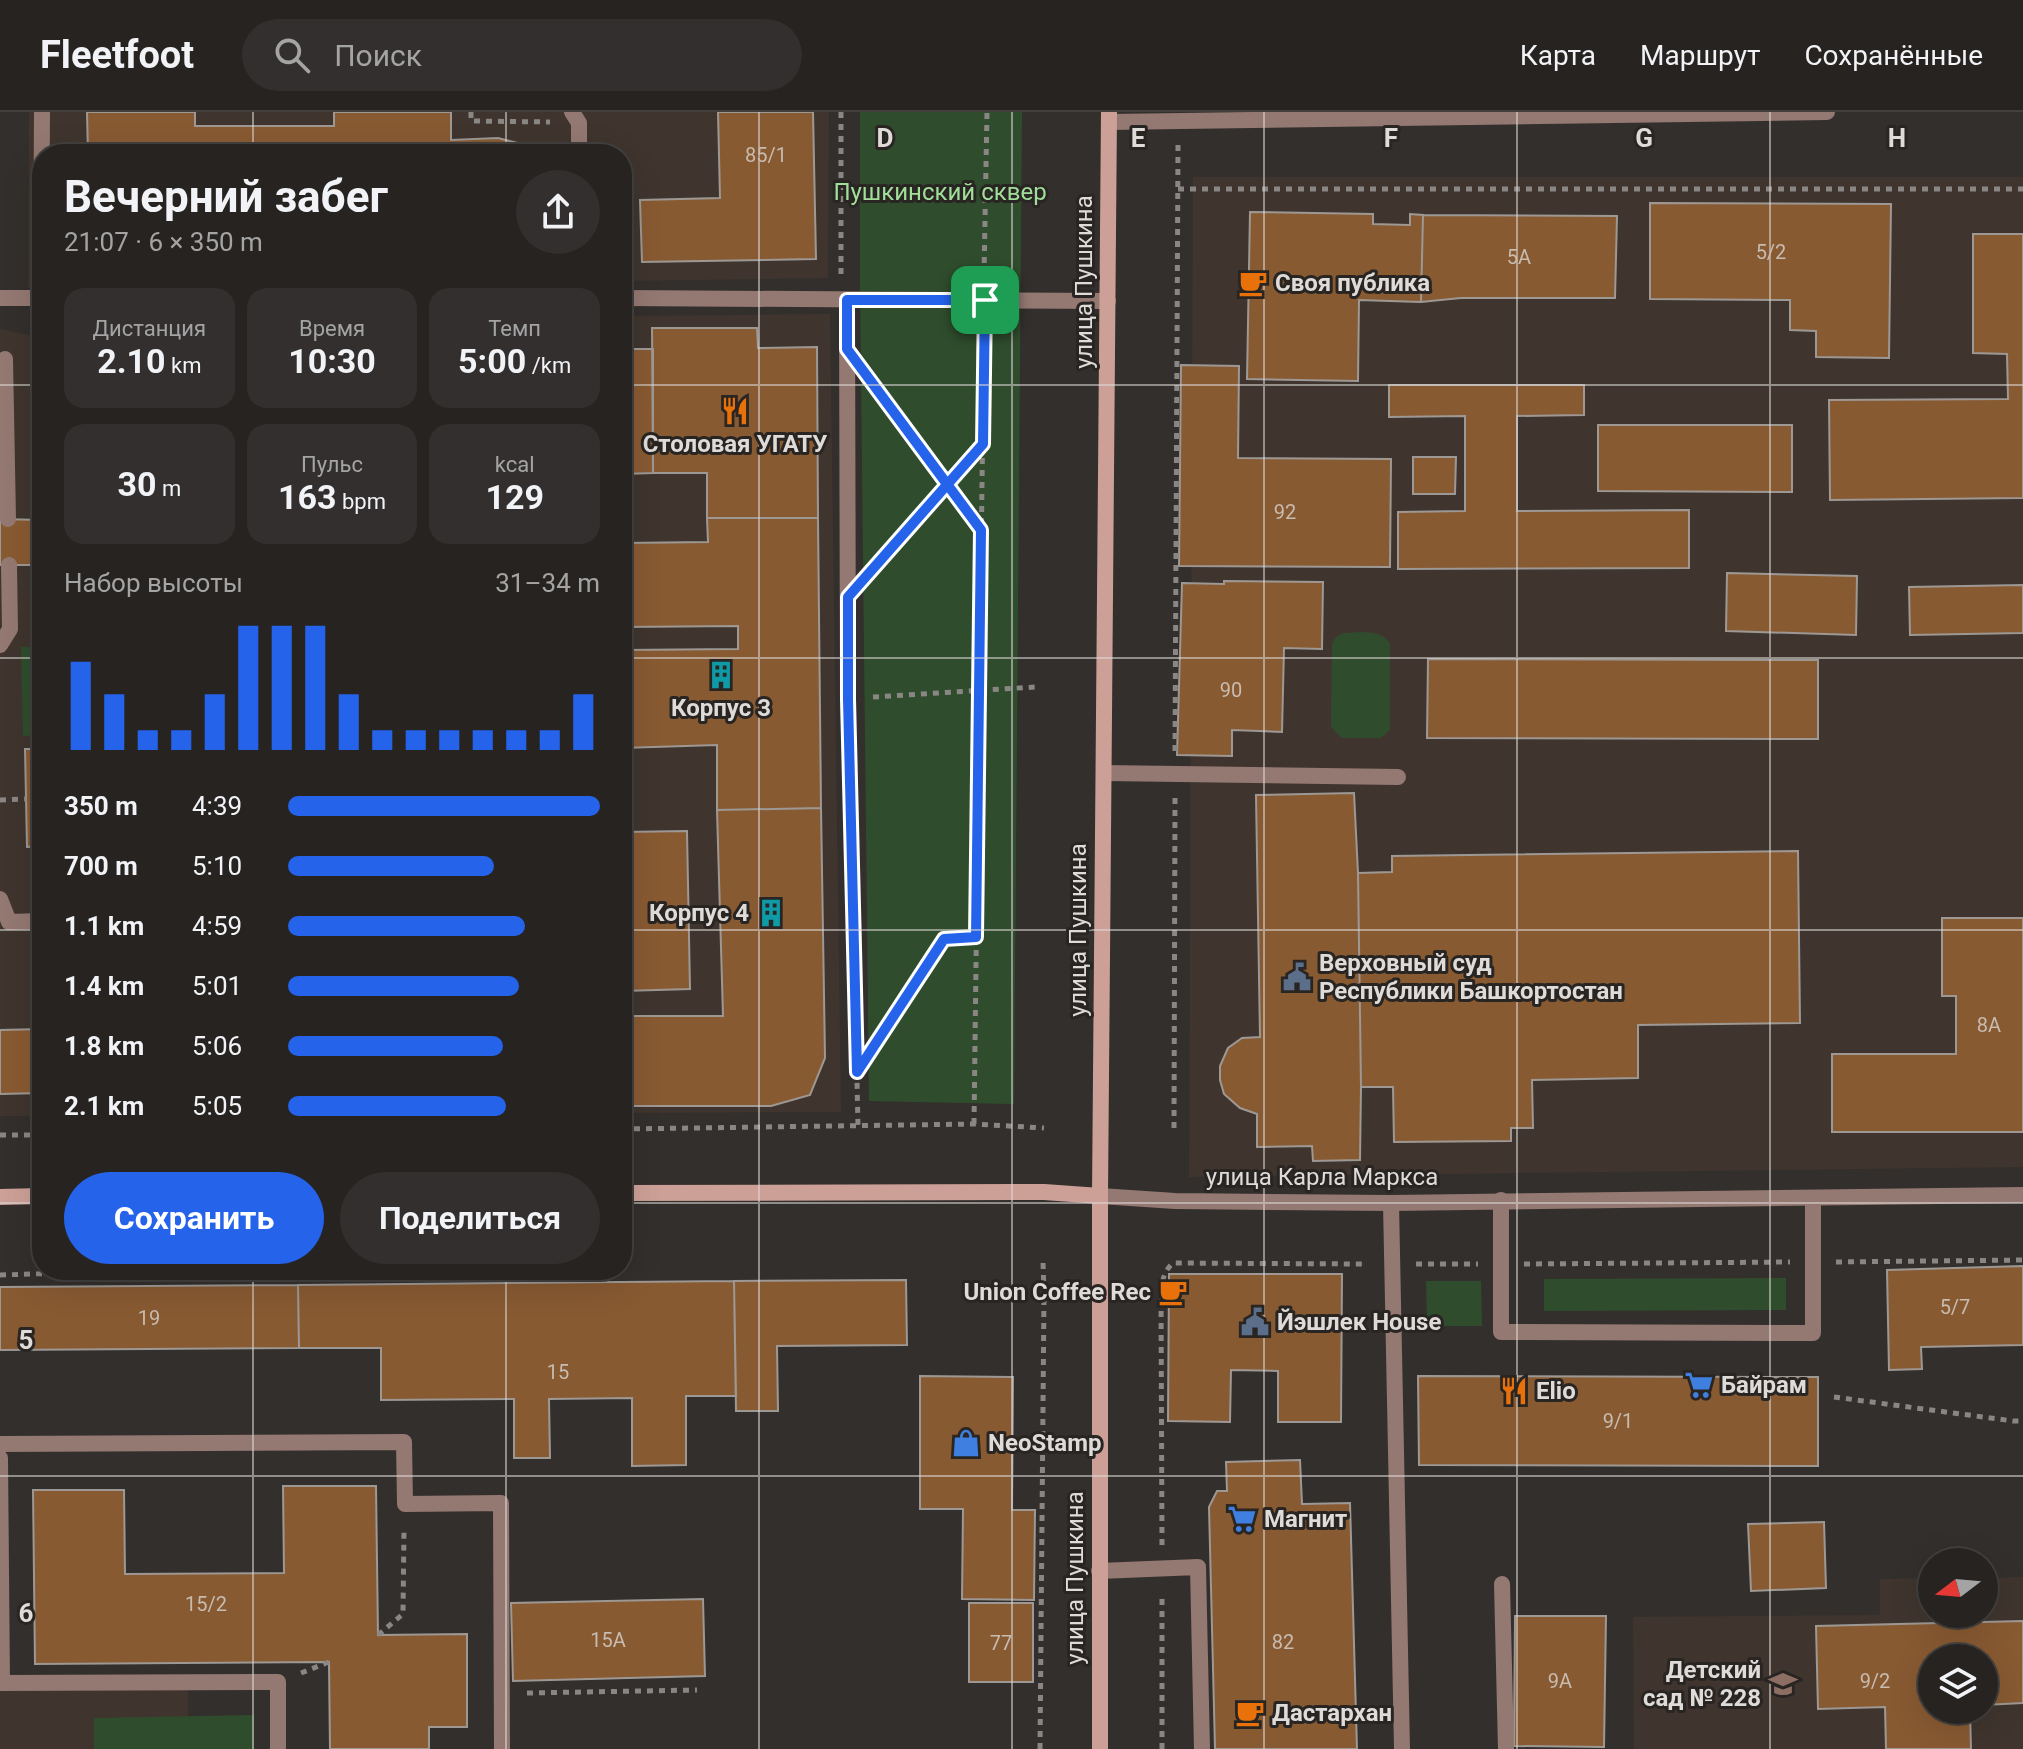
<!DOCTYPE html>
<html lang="ru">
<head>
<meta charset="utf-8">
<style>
  body { margin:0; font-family:Roboto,sans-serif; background:#322f2e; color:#f1f3f6; height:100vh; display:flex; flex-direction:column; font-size:30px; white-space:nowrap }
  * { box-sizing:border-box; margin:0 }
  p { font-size:26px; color:#a4a4a5 }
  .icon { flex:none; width:44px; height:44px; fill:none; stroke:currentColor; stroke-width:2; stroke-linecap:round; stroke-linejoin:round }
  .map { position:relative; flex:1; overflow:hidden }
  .details { position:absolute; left:32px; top:32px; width:600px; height:1136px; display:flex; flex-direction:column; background:#262321; border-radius:32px; box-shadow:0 8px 32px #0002,0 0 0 2px #42403f }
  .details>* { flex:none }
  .needle { width:52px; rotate:254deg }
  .buttons { position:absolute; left:1918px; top:1436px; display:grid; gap:16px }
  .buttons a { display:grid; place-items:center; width:80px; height:80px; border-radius:50%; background:#262321; box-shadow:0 8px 32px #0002,0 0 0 2px #42403f; font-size:40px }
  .pin { position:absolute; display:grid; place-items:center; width:68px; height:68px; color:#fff; margin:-34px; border-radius:16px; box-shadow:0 4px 12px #0006 }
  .round { display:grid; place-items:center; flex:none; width:84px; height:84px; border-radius:42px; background:#322f2e }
  .headline { display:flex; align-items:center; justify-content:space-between; height:136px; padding:0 32px }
  h1 { font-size:44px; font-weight:700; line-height:60px }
  .metrics { display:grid; grid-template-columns:repeat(3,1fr); gap:12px; height:136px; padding:8px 32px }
  .metrics div { display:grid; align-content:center; border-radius:20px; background:#322f2e; text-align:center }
  .metrics b { font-size:34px; font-weight:700 }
  .metrics small { font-size:22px; font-weight:400 }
  .metrics p { font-size:22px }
  .chart { height:224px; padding:16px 32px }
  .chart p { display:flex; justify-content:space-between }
  .chart svg { width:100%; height:144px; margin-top:8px; stroke:#2563eb; stroke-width:6 }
  .button { display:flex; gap:16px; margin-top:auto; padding:16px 32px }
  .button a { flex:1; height:92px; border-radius:48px; background:#2563eb; color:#fff; font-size:32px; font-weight:700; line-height:92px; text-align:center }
  .button a+a { background:#322f2e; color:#f1f3f6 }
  ul { padding:0 32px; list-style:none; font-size:26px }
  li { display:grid; grid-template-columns:128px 96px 1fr; align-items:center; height:60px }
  li i { height:20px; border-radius:10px; background:#2563eb }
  header { display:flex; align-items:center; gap:48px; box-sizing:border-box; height:112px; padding:0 40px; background:#262321; border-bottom:2px solid #42403f }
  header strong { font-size:38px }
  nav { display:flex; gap:44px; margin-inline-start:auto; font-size:28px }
  .search { width:560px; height:72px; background:#322f2e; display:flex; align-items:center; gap:20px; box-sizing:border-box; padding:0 28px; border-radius:44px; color:#a4a4a5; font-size:30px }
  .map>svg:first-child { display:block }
  .built { fill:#3f352e; fill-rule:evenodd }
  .green { fill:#2f4d2d }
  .building { fill:#885a32; stroke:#9d9894; stroke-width:2 }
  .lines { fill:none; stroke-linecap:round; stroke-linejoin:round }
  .path { stroke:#8a8684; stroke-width:5; stroke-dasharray:6 6; stroke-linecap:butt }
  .service { stroke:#947872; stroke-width:16 }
  .minor { stroke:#947872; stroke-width:16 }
  .tertiary { stroke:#947872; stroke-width:16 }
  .secondary { stroke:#cda097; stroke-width:16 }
  .route-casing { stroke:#fff; stroke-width:16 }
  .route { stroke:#2563eb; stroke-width:10 }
  .grid { fill:none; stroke:#dedbd9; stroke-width:2; stroke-opacity:0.55 }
  .labels { text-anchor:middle; stroke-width:6; stroke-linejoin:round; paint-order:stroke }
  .number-label { font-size:20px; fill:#c8bbaf }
  .park-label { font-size:24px; fill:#a1de9a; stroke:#292522 }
  .street-label { font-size:24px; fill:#dedbd9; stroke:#292522 }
  .poi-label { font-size:24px; font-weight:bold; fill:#dedbd9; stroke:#292522; text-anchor:start }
  .grid-label { font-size:26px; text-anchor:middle; font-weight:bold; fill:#dedbd9; stroke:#292522; stroke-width:6; stroke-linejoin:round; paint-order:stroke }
</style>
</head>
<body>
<header>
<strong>Fleetfoot</strong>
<div class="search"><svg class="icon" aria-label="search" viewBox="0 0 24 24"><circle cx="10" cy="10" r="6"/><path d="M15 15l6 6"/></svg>Поиск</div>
<nav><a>Карта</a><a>Маршрут</a><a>Сохранённые</a></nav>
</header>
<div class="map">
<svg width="2023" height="1637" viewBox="0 0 2023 1637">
  <rect width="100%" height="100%" fill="#332f2c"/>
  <path class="built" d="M 29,0 L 829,0 L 828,166 L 622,169 L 622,42 L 42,42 L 42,176 L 28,176 Z
    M 1193,65 L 2023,65 L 2023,1055 L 1189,1065 Z
    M 830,202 L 841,1000 L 622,1001 L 622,204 Z
    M 0,217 L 42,226 L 42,1004 L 0,1004 Z
    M 2023,1465 L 2023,1637 L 1634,1637 L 1633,1505 L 1880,1503 L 1880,1467 L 1932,1466 L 1932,1502 L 1984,1502 L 1984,1466 ZM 1932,1546 L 1984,1546 L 1984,1598 L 1932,1598 Z
    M 188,1576 L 189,1637 L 0,1637 L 0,1579 Z"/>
  <path class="green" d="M 860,0 L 1022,0 L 1014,992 L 869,989 L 860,176 Z
    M 1343,521 C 1359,521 1382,516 1390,532 L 1390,617 L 1386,622 L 1380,626 L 1342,626 L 1336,621 L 1331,614 L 1332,532 L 1336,525 Z
    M 21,535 L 42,535 L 42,623 L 23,624 Z
    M 1786,1166 L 1786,1198 L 1544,1199 L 1544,1167 Z
    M 1426,1169 L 1481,1169 L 1482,1214 L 1427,1214 Z
    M 254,1603 L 254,1637 L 94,1637 L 94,1606 Z"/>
  <path class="building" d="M 87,0 L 195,0 L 195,14 L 334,14 L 334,0 L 451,0 L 451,28 L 498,26 L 560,42 L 88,42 Z
    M 718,0 L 813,0 L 816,147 L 642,150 L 640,88 L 720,86 Z
    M 1650,91 L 1891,92 L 1889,246 L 1816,245 L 1816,219 L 1790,218 L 1790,188 L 1650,187 Z
    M 1250,100 L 1373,102 L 1373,112 L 1410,113 L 1410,102 L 1423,103 L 1421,190 L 1359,188 L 1358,269 L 1247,267 Z
    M 1423,103 L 1617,104 L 1615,186 L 1461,186 L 1421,190 Z
    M 1973,122 L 2023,122 L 2023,386 L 1830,388 L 1829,288 L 2008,287 L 2007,242 L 1973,241 Z
    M 652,216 L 757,216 L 758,236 L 817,235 L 818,406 L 707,406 L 707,361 L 653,361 Z
    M 622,237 L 653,237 L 653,361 L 622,362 Z
    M 1181,253 L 1239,254 L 1238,346 L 1391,347 L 1390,455 L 1179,454 Z
    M 1389,273 L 1584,273 L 1584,303 L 1517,304 L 1517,399 L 1689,398 L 1689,456 L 1398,457 L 1398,400 L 1465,399 L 1465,304 L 1389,305 Z
    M 1598,313 L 1792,313 L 1792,380 L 1598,379 Z
    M 1413,345 L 1456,345 L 1455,382 L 1413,382 Z
    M 707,406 L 818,406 L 821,696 L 717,698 L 717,633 L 622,636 L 622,538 L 738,537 L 738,514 L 622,515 L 622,431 L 708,430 Z
    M 0,407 L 42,408 L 42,453 L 0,453 Z
    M 1727,461 L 1857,464 L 1856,523 L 1726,519 Z
    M 1224,469 L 1323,470 L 1322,537 L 1284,536 L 1282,620 L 1232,618 L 1232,644 L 1177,643 L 1182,471 L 1224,472 Z
    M 2023,473 L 2023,521 L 1910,523 L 1909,475 Z
    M 1428,547 L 1818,548 L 1818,627 L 1427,626 Z
    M 25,637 L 42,637 L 42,734 L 27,735 Z
    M 1354,681 L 1358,761 L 1361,975 L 1360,1048 L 1313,1049 L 1312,1034 L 1257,1035 L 1257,1002 L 1240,996 L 1224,982 L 1220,968 L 1220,954 L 1228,936 L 1242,926 L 1260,925 L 1256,683 Z
    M 821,696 L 825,946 L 810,983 L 771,994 L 622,994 L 622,904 L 723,904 L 717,698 Z
    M 687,719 L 690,877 L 623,879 L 622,720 Z
    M 1798,739 L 1800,911 L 1638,913 L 1638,966 L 1532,968 L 1533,1016 L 1511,1016 L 1511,1029 L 1394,1030 L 1393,975 L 1361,975 L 1358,761 L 1392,760 L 1392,744 Z
    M 1942,806 L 2023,806 L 2023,1020 L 1832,1020 L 1832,942 L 1956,942 L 1956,884 L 1942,884 Z
    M 42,917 L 42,981 L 0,982 L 0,918 Z
    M 2023,1154 L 2023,1233 L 1921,1235 L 1922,1257 L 1889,1258 L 1887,1158 Z
    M 1169,1162 L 1342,1162 L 1341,1310 L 1278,1310 L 1278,1259 L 1231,1258 L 1230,1310 L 1168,1309 Z
    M 906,1168 L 907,1233 L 777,1234 L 778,1299 L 736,1299 L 734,1169 Z
    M 734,1169 L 736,1284 L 686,1284 L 686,1353 L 632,1354 L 632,1286 L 549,1287 L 550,1346 L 514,1346 L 514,1287 L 381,1288 L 381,1236 L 299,1236 L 298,1173 Z
    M 298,1173 L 299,1236 L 0,1238 L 0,1175 Z
    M 920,1264 L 1013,1265 L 1012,1398 L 1035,1398 L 1034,1488 L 962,1487 L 963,1397 L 920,1397 Z
    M 1418,1264 L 1818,1265 L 1818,1354 L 1419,1353 Z
    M 1300,1348 L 1302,1392 L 1350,1391 L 1357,1637 L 1215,1637 L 1209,1395 L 1217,1379 L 1227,1379 L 1226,1350 Z
    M 283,1374 L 376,1374 L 378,1523 L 467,1522 L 467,1615 L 429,1615 L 429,1637 L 330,1637 L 329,1550 L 35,1552 L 33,1378 L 124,1378 L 125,1462 L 284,1461 Z
    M 1824,1410 L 1826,1476 L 1751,1479 L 1748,1412 Z
    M 703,1487 L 705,1564 L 513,1569 L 511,1491 Z
    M 969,1491 L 1033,1491 L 1033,1570 L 969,1570 Z
    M 1515,1504 L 1606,1504 L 1604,1635 L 1514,1634 Z
    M 2023,1509 L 2023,1591 L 1984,1593 L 1984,1546 L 1932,1546 L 1932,1598 L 1970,1598 L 1971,1637 L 1886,1637 L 1885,1595 L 1818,1597 L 1816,1514 Z"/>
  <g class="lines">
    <path class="path" d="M 471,0 L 471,9 L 550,10
      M 1178,77 L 2023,77
      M 841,162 L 841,0
      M 984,163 L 987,0
      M 874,273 L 980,416
      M 873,457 L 982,332
      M 873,585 L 1035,575
      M 849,611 L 858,1014
      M 1175,639 L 1178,33
      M 0,688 L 26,687
      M 858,960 L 944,827 L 976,825
      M 974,1012 L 984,213
      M 1174,1016 L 1175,685
      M 622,1017 L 974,1012 L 1044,1016
      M 0,1023 L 42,1023
      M 1836,1150 L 2023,1148
      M 1416,1152 L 1478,1152
      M 1524,1152 L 1790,1150
      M 0,1163 L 160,1158
      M 1834,1285 L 2013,1309 L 2023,1309
      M 1162,1433 L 1161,1183 C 1162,1170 1163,1160 1173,1151 L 1366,1152
      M 378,1523 L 403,1502 L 404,1416
      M 301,1561 L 329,1550
      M 527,1581 L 697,1578
      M 1040,1637 L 1044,1182 L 1043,1150
      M 1162,1637 L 1162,1483"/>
    <path class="service" d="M 572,0 L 579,11 L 579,42
      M 0,186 L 42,186
      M 41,186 L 42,0
      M 622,186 L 1108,189
      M 847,188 L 848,587
      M 5,247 L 8,407
      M 0,533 L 10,517 L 9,453
      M 1104,661 L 1398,665
      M 0,787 L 9,810 L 42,809
      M 1501,1088 L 1501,1220 L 1813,1221 L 1813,1086
      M 1391,1091 L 1402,1637
      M 0,1332 L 404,1330 L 405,1392 L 501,1391 L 502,1637
      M 0,1346 L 2,1571 L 278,1570 L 278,1637
      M 1099,1459 L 1198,1455 L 1202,1637
      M 1502,1472 L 1506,1637"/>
    <path class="minor" d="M 1109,10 L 1827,0"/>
    <path class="tertiary" d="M 1100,1084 L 1175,1089 L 1391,1091 L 2023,1083"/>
    <path class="secondary" d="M 622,1081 L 1044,1080 L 1100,1084
      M 0,1085 L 42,1084
      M 1100,1637 L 1100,1084 L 1109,0"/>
  </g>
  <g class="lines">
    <defs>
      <path id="route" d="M 985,188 L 983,332 L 848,485 L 848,587 L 857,960 L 944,827 L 976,825 L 981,418 L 847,237 L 847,188 L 985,188"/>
    </defs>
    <use href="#route" class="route-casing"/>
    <use href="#route" class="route"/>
  </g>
  <path class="grid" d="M 253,0 L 253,42M 506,0 L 506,42M 759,0 L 759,1637M 1012,0 L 1012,1637M 1264,0 L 1264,1637M 1517,0 L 1517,1637M 1770,0 L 1770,1637M 0,273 L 42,273M 622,273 L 2023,273M 0,546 L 42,546M 622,546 L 2023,546M 0,818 L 42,818M 622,818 L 2023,818M 0,1091 L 42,1091M 622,1091 L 2023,1091M 253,1158 L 253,1637M 506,1158 L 506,1637M 0,1364 L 2023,1364"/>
  <defs>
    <symbol id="cafe-bare" viewBox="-9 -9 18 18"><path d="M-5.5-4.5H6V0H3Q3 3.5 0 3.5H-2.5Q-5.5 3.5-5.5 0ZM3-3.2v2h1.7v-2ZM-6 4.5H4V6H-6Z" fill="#e8710a" stroke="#292522" stroke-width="2.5" paint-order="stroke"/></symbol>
    <symbol id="restaurant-bare" viewBox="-9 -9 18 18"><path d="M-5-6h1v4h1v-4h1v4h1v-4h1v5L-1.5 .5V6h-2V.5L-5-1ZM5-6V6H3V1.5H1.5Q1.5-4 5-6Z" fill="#e8710a" stroke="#292522" stroke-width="2.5" paint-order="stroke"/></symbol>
    <symbol id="building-bare" viewBox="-9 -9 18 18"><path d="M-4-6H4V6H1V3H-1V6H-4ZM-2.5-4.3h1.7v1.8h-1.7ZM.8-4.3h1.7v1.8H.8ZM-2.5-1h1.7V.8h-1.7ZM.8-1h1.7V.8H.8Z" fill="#0f9aa8" stroke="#292522" stroke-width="2.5" paint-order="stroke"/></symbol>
    <symbol id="civic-bare" viewBox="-9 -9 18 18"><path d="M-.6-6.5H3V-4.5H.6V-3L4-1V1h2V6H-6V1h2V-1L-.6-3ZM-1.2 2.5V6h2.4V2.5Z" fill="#5c6f8a" stroke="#292522" stroke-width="2.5" paint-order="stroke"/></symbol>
    <symbol id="supermarket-bare" viewBox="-9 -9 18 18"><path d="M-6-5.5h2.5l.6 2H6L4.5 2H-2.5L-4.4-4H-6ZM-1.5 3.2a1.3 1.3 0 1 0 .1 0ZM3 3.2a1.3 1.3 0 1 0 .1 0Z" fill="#3f7fe0" stroke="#292522" stroke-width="2.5" paint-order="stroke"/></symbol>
    <symbol id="shop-bare" viewBox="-9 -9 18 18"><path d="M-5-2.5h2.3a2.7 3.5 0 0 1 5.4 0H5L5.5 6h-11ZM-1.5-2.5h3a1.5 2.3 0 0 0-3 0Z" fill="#3f7fe0" stroke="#292522" stroke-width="2.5" paint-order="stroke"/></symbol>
    <symbol id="school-bare" viewBox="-9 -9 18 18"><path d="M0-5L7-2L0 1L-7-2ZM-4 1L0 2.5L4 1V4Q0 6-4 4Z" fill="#8d6e63" stroke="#292522" stroke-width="2.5" paint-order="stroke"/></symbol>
  </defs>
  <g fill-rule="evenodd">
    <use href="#cafe-bare" x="1233" y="151" width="40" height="40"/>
    <use href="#restaurant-bare" x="715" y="279" width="40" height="40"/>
    <use href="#building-bare" x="701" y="543" width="40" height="40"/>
    <use href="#building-bare" x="751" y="781" width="40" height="40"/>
    <use href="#civic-bare" x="1277" y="845" width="40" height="40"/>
    <use href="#cafe-bare" x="1153" y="1160" width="40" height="40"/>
    <use href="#civic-bare" x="1235" y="1190" width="40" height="40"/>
    <use href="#supermarket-bare" x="1679" y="1253" width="40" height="40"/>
    <use href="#restaurant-bare" x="1494" y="1259" width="40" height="40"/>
    <use href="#shop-bare" x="946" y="1311" width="40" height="40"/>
    <use href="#supermarket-bare" x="1222" y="1387" width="40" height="40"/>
    <use href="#school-bare" x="1763" y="1552" width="40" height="40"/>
    <use href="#cafe-bare" x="1230" y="1581" width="40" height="40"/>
  </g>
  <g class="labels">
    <g class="number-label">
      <text x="766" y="50">85/1</text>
      <text x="1771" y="147">5/2</text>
      <text x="1519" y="152">5А</text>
      <text x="1285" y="407">92</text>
      <text x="1231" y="585">90</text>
      <text x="1989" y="920">8А</text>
      <text x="1955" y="1202">5/7</text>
      <text x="149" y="1213">19</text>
      <text x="558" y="1267">15</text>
      <text x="1618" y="1316">9/1</text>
      <text x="206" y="1499">15/2</text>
      <text x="608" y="1535">15А</text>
      <text x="1283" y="1537">82</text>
      <text x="1001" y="1538">77</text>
      <text x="1560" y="1576">9А</text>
      <text x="1875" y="1576">9/2</text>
    </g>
    <g class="park-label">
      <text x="940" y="88">Пушкинский сквер</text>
    </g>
    <g class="street-label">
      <text transform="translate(1084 170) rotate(-90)" y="8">улица Пушкина</text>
      <text transform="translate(1078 818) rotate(-90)" y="8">улица Пушкина</text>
      <text x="1322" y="1073">улица Карла Маркса</text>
      <text transform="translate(1075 1466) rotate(-90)" y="8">улица Пушкина</text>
    </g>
    <g class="poi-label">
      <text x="1275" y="179">Своя публика</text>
      <text x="735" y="340" text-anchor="middle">Столовая УГАТУ</text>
      <text x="721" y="604" text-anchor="middle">Корпус 3</text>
      <text x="749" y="809" text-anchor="end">Корпус 4</text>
      <text x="1319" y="859">Верховный суд<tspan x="1319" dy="28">Республики Башкортостан</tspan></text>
      <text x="1151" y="1188" text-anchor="end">Union Coffee Rec</text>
      <text x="1277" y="1218">Йэшлек House</text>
      <text x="1721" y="1281">Байрам</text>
      <text x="1536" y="1287">Elio</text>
      <text x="988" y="1339">NeoStamp</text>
      <text x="1264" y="1415">Магнит</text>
      <text x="1761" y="1566" text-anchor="end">Детский<tspan x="1761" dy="28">сад № 228</tspan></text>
      <text x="1272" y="1609">Дастархан</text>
    </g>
  </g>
  <g class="grid-label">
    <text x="885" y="35">D</text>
    <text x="1138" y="35">E</text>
    <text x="1391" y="35">F</text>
    <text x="1644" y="35">G</text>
    <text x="1897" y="35">H</text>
    <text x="26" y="1237">5</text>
    <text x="26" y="1510">6</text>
  </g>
</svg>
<div class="buttons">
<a><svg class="needle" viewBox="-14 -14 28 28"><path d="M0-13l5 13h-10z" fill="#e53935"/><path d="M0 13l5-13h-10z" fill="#a4a4a5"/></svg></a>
<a><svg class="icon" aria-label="layers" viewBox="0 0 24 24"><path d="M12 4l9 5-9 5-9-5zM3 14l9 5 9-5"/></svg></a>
</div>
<div class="pin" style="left:985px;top:188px;background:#1e9e55"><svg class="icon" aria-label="arrive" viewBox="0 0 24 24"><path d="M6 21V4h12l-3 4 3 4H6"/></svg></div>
<section class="details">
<div class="headline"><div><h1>Вечерний забег</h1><p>21:07 · 6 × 350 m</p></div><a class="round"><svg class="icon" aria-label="share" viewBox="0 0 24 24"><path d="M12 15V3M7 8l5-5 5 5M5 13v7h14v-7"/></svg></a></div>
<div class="metrics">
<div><p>Дистанция</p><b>2.10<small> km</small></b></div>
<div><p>Время</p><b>10:30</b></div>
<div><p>Темп</p><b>5:00<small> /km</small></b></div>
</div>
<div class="metrics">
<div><b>30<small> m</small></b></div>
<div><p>Пульс</p><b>163<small> bpm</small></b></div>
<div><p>kcal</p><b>129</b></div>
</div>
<div class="chart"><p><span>Набор высоты</span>31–34 m</p>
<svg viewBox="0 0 160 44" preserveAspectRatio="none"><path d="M5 44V17M15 44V27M25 44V38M35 44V38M45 44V27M55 44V6M65 44V6M75 44V6M85 44V27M95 44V38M105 44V38M115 44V38M125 44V38M135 44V38M145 44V38M155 44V27"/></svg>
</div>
<ul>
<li><b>350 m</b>4:39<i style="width:100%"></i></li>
<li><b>700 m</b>5:10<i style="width:66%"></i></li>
<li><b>1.1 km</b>4:59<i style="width:76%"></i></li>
<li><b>1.4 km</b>5:01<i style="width:74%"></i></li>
<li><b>1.8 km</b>5:06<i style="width:69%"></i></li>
<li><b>2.1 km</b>5:05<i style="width:70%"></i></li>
</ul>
<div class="button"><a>Сохранить</a><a>Поделиться</a></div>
</section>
</div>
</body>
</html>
